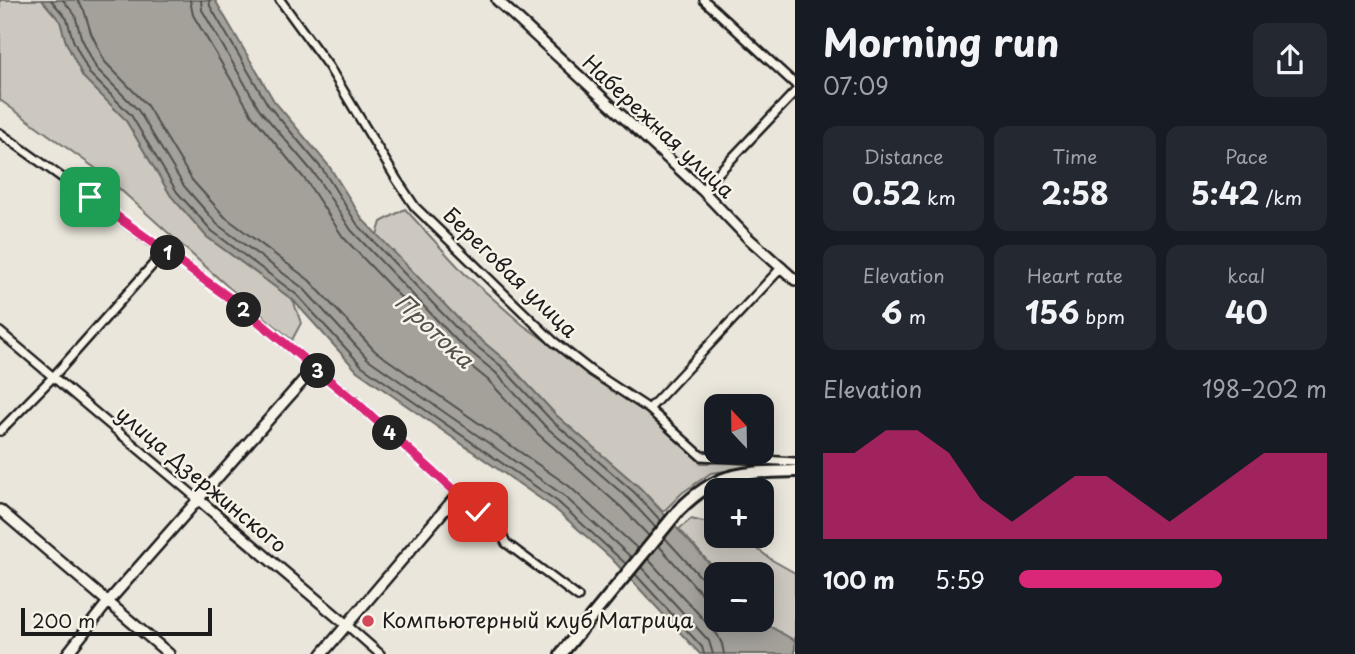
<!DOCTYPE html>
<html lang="en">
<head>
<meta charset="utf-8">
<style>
  body { margin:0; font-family:"Playpen Sans",sans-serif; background:#242831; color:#f1f3f6; height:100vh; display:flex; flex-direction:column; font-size:26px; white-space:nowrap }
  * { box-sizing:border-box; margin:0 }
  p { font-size:23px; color:#9ea1a6 }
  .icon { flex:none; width:38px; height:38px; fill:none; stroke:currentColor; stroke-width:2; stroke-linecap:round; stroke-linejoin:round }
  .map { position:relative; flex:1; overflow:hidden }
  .panel { display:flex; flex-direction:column; background:#171b24; width:560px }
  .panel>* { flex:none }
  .needle { width:46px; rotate:338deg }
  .fabs { position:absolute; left:704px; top:394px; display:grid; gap:14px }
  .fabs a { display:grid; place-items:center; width:70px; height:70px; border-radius:14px; background:#171b24; box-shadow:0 4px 18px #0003; font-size:35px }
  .scale { position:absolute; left:21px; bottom:18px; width:191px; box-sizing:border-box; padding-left:7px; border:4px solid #1c1c1c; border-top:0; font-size:19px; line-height:24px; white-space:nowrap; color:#1c1c1c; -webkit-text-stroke:5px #f7f3e8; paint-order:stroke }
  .pin { position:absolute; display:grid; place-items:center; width:60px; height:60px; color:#fff; margin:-30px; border-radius:14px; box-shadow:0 4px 10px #0006 }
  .km { position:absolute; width:35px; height:35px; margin:-18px; border-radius:50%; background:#222; color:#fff; font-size:19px; line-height:35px; text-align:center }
  .round { display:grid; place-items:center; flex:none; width:74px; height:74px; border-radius:14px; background:#242831 }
  .head { display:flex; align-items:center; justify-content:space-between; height:119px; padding:0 28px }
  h1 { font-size:38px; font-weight:700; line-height:52px }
  .metrics { display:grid; grid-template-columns:repeat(3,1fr); gap:10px; height:119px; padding:7px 28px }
  .metrics div { display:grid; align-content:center; border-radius:14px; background:#242831; text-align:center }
  .metrics b { font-size:30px; font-weight:700 }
  .metrics small { font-size:19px; font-weight:400 }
  .metrics p { font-size:19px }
  .chart { height:196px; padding:14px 28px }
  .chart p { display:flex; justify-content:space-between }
  .chart svg { width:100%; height:126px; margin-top:7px; fill:#db2777; opacity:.7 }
  ul { padding:0 28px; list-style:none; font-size:23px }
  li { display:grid; grid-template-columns:112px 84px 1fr; align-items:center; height:52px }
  li i { height:18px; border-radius:9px; background:#db2777 }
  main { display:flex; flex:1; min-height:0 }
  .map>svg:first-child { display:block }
  .green { fill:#ccc8c0; stroke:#74726e; stroke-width:2 }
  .water { fill:#a3a19a; stroke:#6d6c68; stroke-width:2 }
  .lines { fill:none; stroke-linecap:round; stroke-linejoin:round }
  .shore { stroke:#52514e; stroke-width:2 }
  .minor-casing { stroke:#1c1c1c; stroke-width:12 }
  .tertiary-casing { stroke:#1c1c1c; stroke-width:14 }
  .secondary-casing { stroke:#1c1c1c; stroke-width:16 }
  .minor { stroke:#f7f3e8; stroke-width:7 }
  .tertiary { stroke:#f7f3e8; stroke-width:9 }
  .secondary { stroke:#f7f3e8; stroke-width:10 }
  .route-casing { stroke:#fff; stroke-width:14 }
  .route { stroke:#db2777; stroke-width:9 }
  .poi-dot { fill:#d1495b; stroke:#f7f3e8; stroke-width:2.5 }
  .labels { text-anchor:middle; stroke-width:5; stroke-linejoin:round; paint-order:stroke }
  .street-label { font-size:21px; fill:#1c1c1c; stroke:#f7f3e8 }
  .poi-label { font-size:21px; fill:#1c1c1c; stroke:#f7f3e8; text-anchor:start }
  .water-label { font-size:23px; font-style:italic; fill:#52514e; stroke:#f7f3e8 }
</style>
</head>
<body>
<main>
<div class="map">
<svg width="795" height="654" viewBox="0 0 795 654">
  <rect width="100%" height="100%" fill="#eae6dc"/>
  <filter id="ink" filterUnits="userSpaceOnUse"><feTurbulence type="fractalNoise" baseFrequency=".0143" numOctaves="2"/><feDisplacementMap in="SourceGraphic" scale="14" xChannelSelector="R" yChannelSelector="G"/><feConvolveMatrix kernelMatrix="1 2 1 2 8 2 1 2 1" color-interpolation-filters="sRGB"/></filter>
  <g filter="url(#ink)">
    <path class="green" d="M 0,0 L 42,0 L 60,21 L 66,42 L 83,77 L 125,119 L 171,196 L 207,237 L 293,300 L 301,323 L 292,340 L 227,286 L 102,173 L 0,100 Z
      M 405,209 L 464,273 L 523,325 L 646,412 L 701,463 L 762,463 L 764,466 L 711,473 L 682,493 L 663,512 L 640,488 L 556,415 L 506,361 L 469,330 L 377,235 L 381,222 Z
      M 691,519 L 716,525 L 716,536 L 740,536 L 772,560 L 795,573 L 795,641 L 759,620 L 761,620 L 761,574 L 719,574 L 679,529 Z"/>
    <path class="water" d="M 42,0 L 215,0 L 274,101 L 329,166 L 363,220 L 469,330 L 506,361 L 556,415 L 640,488 L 719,574 L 716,574 L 716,620 L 759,620 L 795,641 L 795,654 L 700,654 L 611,558 L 554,508 L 357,371 L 293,300 L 207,237 L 171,196 L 125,119 L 83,77 L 66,42 L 60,21 Z"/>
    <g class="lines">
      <path class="shore" d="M 51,0 L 67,19 L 73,40 L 89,73 L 131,115 L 177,192 L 212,231 L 297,295 L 362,366 L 558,502 L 626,564
        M 63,0 L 75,15 L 81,37 L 96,68 L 138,110 L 184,186 L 218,225 L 303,288 L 368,359 L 563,495 L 631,557
        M 77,0 L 84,10 L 91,33 L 105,62 L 146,104 L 192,180 L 225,217 L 309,280 L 375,351 L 569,486 L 638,549
        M 190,0 L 193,15 L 252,115 L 307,182 L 343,237 L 451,350 L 488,380 L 538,434 L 621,507 L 649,536
        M 201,0 L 202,10 L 260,110 L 316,176 L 351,230 L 458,342 L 495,372 L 545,426 L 629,499 L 656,528
        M 209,0 L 210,6 L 268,105 L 323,170 L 357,224 L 464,336 L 501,366 L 551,420 L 635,493 L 661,521
        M 665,538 L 707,584 L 716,589
        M 659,546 L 700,592 L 716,600
        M 648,559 L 717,634 L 722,644 L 724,654
        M 641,567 L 709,641 L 713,654
        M 635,574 L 702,647 L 704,654"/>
      <defs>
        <path id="minor" d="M 280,0 L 329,67 L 397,180 L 415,207 L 553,341 L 591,371 L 649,409 L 701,456 L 795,462
          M 704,0 L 795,84
          M 0,133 L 235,302 L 358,404 L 478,512 L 502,535 L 506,543 L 578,597
          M 702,190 L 795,92
          M 0,332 L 199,500
          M 649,409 L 782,267
          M 0,431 L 53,377 L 165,251
          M 348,626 L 380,654"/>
        <path id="tertiary" d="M 497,0 L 702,190 L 747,237 L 795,280
          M 199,500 L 348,626
          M 0,510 L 169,654
          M 67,654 L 108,602 L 314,368
          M 322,654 L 458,494"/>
        <path id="secondary" d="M 561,654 L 679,510 C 719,470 742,473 795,471"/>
      </defs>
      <use href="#minor" class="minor-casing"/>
      <use href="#tertiary" class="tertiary-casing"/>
      <use href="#secondary" class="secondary-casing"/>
      <use href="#minor" class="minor"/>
      <use href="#tertiary" class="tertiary"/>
      <use href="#secondary" class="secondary"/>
    </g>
  </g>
  <g class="lines" filter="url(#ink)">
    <defs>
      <path id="route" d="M 90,197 L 235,302 L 358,404 L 478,512"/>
    </defs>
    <use href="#route" class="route-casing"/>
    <use href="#route" class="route"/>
  </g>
  <circle class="poi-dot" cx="368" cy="621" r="7"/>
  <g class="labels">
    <g class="street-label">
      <text transform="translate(658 127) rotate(43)" y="7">Набережная улица</text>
      <text transform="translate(510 273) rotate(44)" y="7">Береговая улица</text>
      <text transform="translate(201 480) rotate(40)" y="7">улица Дзержинского</text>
    </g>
    <g class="poi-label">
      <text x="382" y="628">Компьютерный клуб Матрица</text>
    </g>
    <g class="water-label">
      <text transform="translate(434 331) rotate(43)" y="8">Протока</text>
    </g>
  </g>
</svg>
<div class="fabs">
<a><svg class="needle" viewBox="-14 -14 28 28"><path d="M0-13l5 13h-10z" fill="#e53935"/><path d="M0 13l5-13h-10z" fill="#9ea1a6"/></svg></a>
<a>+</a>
<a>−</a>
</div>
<div class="scale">200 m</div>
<div class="pin" style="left:90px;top:197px;background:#1e9e55"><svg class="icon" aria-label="arrive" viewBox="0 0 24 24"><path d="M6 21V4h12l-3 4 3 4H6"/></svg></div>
<div class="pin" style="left:478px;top:512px;background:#d93025"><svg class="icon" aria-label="check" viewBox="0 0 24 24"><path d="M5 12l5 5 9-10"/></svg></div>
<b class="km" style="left:168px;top:253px">1</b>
<b class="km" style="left:244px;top:310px">2</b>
<b class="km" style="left:318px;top:371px">3</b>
<b class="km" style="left:390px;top:433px">4</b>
</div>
<section class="panel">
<div class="head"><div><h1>Morning run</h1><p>07:09</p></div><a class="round"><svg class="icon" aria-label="share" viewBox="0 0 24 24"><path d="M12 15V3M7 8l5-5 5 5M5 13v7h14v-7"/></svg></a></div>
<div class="metrics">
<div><p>Distance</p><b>0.52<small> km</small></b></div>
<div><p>Time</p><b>2:58</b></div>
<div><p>Pace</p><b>5:42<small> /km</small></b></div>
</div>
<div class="metrics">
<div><p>Elevation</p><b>6<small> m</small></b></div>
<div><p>Heart rate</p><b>156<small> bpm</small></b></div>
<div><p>kcal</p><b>40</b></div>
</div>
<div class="chart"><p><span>Elevation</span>198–202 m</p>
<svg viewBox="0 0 160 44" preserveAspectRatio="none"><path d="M0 44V14L10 14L20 6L30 6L40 14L50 30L60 38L70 30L80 22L90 22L100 30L110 38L120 30L130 22L140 14L150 14L160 14V44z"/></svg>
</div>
<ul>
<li><b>100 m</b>5:59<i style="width:66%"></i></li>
</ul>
</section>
</main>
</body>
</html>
